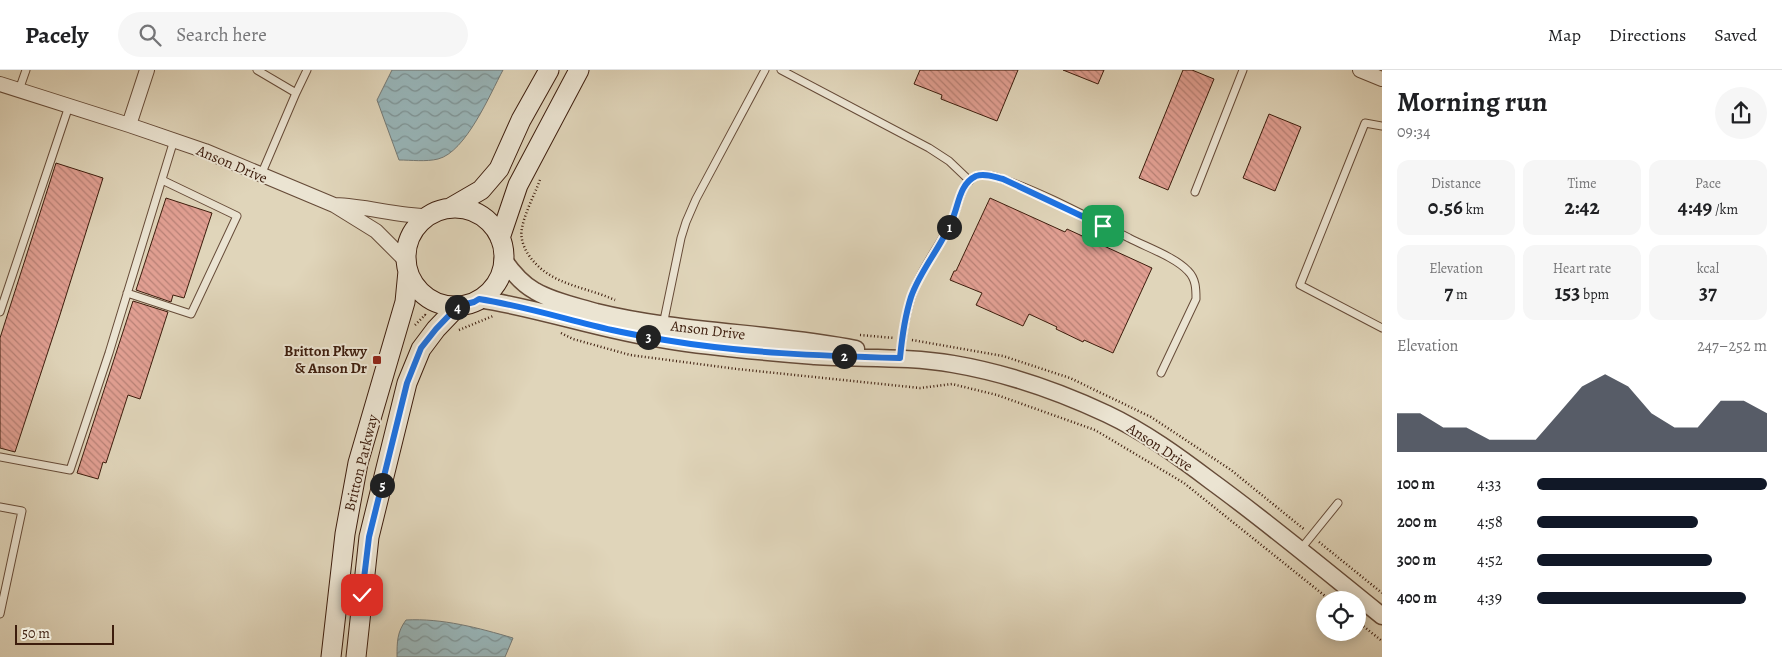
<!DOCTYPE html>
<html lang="en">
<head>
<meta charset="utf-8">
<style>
  body { margin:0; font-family:Alegreya,serif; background:#f6f6f6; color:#202124; height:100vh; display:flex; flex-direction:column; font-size:19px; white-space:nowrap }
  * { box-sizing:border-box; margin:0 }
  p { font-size:16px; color:#757577 }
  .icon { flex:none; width:28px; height:28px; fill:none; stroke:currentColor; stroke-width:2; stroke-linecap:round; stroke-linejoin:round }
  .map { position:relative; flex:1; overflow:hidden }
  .panel { display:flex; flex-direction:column; background:#fff; width:400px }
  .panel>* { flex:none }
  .controls { position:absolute; left:1316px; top:521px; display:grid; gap:10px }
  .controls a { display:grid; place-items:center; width:50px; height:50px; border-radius:50%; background:#fff; box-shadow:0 2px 12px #0003; font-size:25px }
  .scale { position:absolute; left:15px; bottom:12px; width:99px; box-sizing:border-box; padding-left:5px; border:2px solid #3d1d0d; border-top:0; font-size:14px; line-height:18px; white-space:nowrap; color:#3d1d0d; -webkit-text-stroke:4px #ebe4d2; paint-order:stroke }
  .pin { position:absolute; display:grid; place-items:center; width:42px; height:42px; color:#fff; margin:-21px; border-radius:10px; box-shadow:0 2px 8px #0006 }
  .km { position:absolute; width:25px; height:25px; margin:-12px; border-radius:50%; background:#222; color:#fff; font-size:14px; line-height:25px; text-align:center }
  .round { display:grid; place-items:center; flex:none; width:52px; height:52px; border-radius:26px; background:#f6f6f6 }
  .summary { display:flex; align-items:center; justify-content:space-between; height:85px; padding:0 15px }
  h1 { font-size:28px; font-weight:700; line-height:38px }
  .figures { display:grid; grid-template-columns:repeat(3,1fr); gap:8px; height:85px; padding:5px 15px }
  .figures div { display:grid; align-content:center; border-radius:12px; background:#f6f6f6; text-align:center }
  .figures b { font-size:21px; font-weight:700 }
  .figures small { font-size:14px; font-weight:400 }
  .figures p { font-size:14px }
  .chart { height:140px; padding:10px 15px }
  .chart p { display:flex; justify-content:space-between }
  .chart svg { width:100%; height:90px; margin-top:5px; fill:#111827; opacity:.7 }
  ul { padding:0 15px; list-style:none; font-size:16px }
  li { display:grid; grid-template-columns:80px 60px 1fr; align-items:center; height:38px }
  li i { height:12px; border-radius:6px; background:#111827 }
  header { display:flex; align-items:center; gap:30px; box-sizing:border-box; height:70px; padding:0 25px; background:#fff; border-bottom:1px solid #e0e0e0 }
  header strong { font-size:24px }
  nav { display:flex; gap:28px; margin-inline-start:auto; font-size:18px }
  .search { width:350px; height:45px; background:#f6f6f6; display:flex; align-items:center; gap:12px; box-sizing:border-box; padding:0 18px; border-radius:28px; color:#757577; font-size:19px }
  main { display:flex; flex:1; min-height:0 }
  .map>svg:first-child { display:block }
  .water { fill:url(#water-waves); stroke:#747975 }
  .building { fill:url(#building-back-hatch); stroke:#3d1d0d }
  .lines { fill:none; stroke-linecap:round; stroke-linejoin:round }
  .service-casing { stroke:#664b38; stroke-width:9 }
  .minor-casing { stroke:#664b38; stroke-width:16 }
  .tertiary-casing { stroke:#664b38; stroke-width:19 }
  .secondary-casing { stroke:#3d1d0d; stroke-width:21 }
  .path { stroke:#3d1d0d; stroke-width:2.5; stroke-dasharray:1 2.5; stroke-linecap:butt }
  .service { stroke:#ebe4d2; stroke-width:7 }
  .minor { stroke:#ebe4d2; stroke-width:14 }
  .tertiary { stroke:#ebe4d2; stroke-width:16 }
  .secondary { stroke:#ebe4d2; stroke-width:19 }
  .route-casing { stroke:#fff; stroke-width:10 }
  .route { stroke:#1a73e8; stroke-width:6 }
  .poi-dot { fill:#8f2418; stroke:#ebe4d2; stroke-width:2 }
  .labels { text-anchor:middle; stroke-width:4; stroke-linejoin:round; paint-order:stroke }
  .street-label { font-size:15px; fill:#3d1d0d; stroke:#ebe4d2 }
  .poi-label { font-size:15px; font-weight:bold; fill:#3d1d0d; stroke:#ebe4d2; text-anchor:end }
</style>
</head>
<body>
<header>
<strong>Pacely</strong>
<div class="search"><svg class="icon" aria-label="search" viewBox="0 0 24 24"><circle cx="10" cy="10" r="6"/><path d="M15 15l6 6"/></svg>Search here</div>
<nav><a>Map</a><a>Directions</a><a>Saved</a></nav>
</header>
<main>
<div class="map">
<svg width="1382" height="587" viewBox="0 0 1382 587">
  <defs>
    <pattern id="water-waves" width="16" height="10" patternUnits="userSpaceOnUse" patternTransform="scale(1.25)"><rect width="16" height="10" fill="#98b6ba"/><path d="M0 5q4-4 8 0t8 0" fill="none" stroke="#7d9396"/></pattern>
    <pattern id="building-back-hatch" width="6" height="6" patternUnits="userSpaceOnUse" patternTransform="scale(1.25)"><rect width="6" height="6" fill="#e19f92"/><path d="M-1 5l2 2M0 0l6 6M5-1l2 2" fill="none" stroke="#b88176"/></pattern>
  </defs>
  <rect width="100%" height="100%" fill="#e0d5ba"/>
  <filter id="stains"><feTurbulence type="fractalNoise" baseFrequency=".004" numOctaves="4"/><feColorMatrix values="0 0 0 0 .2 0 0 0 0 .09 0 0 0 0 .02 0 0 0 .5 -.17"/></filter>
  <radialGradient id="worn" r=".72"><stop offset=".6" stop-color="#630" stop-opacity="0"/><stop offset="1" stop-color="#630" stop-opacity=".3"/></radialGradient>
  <path class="water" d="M 392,0 L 503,0 C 490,24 466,82 438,89 C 426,92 411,90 399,90 L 377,30 Z
    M 406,550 C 442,548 479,558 513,568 L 505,587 L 397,587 C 397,572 397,562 406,550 Z"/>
  <path class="building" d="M 920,0 L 1018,0 L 997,51 L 941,29 L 942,25 L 914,14 Z
    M 1063,0 L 1104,0 L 1098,14 Z
    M 1183,0 L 1192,0 L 1214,9 L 1168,120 L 1139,108 Z
    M 1269,44 L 1301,57 L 1275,121 L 1243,108 Z
    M 56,93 L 103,108 L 59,248 L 15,382 L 0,378 L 0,268 Z
    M 166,128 L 212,143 L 184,228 L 173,225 L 171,232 L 136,220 Z
    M 990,128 L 1065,162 L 1067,159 L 1152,198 L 1113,283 L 1084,270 L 1083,272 L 1056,259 L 1057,257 L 1029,244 L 1023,256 L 976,235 L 982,223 L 950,210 L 954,201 L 956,201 Z
    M 133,231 L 168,242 L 140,329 L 128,325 L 106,393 L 103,392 L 98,409 L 77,403 Z"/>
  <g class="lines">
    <defs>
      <path id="service" d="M 257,0 L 296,23 L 261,105
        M 781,0 L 929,78 L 949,91 L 970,111
        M 19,20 L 26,0
        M 296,23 L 307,0
        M 1382,56 L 1365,53 L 1300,215 L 1382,258
        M 1195,122 L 1243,0
        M 127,223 L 191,244 L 237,146 L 162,110
        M 0,242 L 69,36
        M 663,255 L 681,168 L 686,152 L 696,129 L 765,0
        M 900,287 C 902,268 905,247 911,228 C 920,199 941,175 953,148 C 959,133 960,114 976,106 C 984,103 994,106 1002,109 C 1044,123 1089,148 1129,168 C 1146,177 1175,187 1188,201 C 1196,209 1196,219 1196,229 L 1161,303
        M 0,387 L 70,400 L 109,283 L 174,70
        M 0,437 L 22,441 L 0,544
        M 1300,480 L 1338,433"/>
      <path id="minor" d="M 1360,0 L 1382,9
        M 0,14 L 129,55 L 205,81 L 334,135 L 376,161 L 406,191
        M 129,55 L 147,0
        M 335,135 C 367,136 397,146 428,146"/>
      <path id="tertiary" d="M 503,189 C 512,202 522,214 535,221 C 554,232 576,236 596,242 C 682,263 770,262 856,279
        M 479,229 C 543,239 603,261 667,270 C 716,278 766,282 815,286 C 861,289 907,286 953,294 C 1006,303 1058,321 1107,344 C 1145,362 1178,386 1211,411 C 1270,454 1325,500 1382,546"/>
      <path id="secondary" d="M 450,138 L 481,120 L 499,99 L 521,50 L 549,0
        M406 187a49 49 0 1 1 98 0a49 49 0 1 1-98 0Z
        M 500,168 L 518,115 L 579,0
        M 331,587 L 345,464 L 358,393 L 405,232 L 408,201
        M 356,587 L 369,467 L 407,313 L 421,279 L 436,259 L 458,236"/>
    </defs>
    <use href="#service" class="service-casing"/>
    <use href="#minor" class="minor-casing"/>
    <use href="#tertiary" class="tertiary-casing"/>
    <use href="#secondary" class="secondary-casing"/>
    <path class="path" d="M 540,110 C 534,126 525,142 522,158 C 520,167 523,176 528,184 C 548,215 584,216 615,230
      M 415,255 L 425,245 L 427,247
      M 459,260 L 493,246
      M 561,263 L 573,269 L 630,285 L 737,299 L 920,318 L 952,314 L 997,325 L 1095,360 L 1184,413 L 1330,530
      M 860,265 L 894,268
      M 912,270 L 1003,286 L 1070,308 L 1151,347 L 1231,400 L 1305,460
      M 1319,472 L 1382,523
      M 1358,552 L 1382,571"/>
    <use href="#service" class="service"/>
    <use href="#minor" class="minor"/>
    <use href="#tertiary" class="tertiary"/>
    <use href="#secondary" class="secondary"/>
  </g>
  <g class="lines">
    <defs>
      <path id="route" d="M 362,525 L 369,467 L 407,313 L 421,278 L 436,259 L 458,236 L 474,232 L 479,229 C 524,236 568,250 612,260 C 630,264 647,267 665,270 C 742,283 821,286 900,288 C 902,267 905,246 911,227 C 921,198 944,174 954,145 C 959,131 961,113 976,106 C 985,103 994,107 1003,109 L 1103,156"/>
    </defs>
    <use href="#route" class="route-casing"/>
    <use href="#route" class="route"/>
  </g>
  <rect class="poi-dot" x="372" y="285" width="10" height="10" rx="2.5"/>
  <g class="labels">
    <g class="street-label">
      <text transform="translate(232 94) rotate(23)" y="5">Anson Drive</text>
      <text transform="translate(708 260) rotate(7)" y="5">Anson Drive</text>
      <text transform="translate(1160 377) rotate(33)" y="5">Anson Drive</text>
      <text transform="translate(361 393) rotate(-76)" y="5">Britton Parkway</text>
    </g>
    <g class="poi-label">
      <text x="367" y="286">Britton Pkwy<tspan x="367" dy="17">&amp; Anson Dr</tspan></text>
    </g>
  </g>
  <rect width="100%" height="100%" filter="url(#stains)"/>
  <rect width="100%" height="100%" fill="url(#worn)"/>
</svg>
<div class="controls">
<a><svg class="icon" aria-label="locate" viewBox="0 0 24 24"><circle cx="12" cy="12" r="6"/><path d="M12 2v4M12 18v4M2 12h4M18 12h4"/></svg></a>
</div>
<div class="scale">50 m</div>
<div class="pin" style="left:1103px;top:156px;background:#1e9e55"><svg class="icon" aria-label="arrive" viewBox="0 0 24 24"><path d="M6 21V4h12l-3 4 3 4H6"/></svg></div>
<div class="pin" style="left:362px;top:525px;background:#d93025"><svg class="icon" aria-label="check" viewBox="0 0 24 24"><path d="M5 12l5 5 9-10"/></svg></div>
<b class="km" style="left:949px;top:157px">1</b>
<b class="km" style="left:844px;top:286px">2</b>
<b class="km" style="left:648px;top:267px">3</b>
<b class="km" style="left:457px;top:237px">4</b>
<b class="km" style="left:382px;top:415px">5</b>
</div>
<section class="panel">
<div class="summary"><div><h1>Morning run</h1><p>09:34</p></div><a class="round"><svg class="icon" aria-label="share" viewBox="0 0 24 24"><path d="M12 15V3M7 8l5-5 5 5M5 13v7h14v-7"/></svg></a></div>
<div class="figures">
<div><p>Distance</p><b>0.56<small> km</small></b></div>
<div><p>Time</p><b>2:42</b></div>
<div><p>Pace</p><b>4:49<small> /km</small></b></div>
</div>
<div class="figures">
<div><p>Elevation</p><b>7<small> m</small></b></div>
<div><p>Heart rate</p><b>153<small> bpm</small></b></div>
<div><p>kcal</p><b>37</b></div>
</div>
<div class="chart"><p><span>Elevation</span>247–252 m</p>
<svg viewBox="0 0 160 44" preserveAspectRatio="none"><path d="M0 44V25L10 25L20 32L30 32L40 38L50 38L60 38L70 25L80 12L90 6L100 12L110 25L120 32L130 32L140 19L150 19L160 25V44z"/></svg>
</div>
<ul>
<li><b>100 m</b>4:33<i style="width:100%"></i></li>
<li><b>200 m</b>4:58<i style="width:70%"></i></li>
<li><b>300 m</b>4:52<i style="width:76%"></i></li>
<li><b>400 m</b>4:39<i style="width:91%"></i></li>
</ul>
</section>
</main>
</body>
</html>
